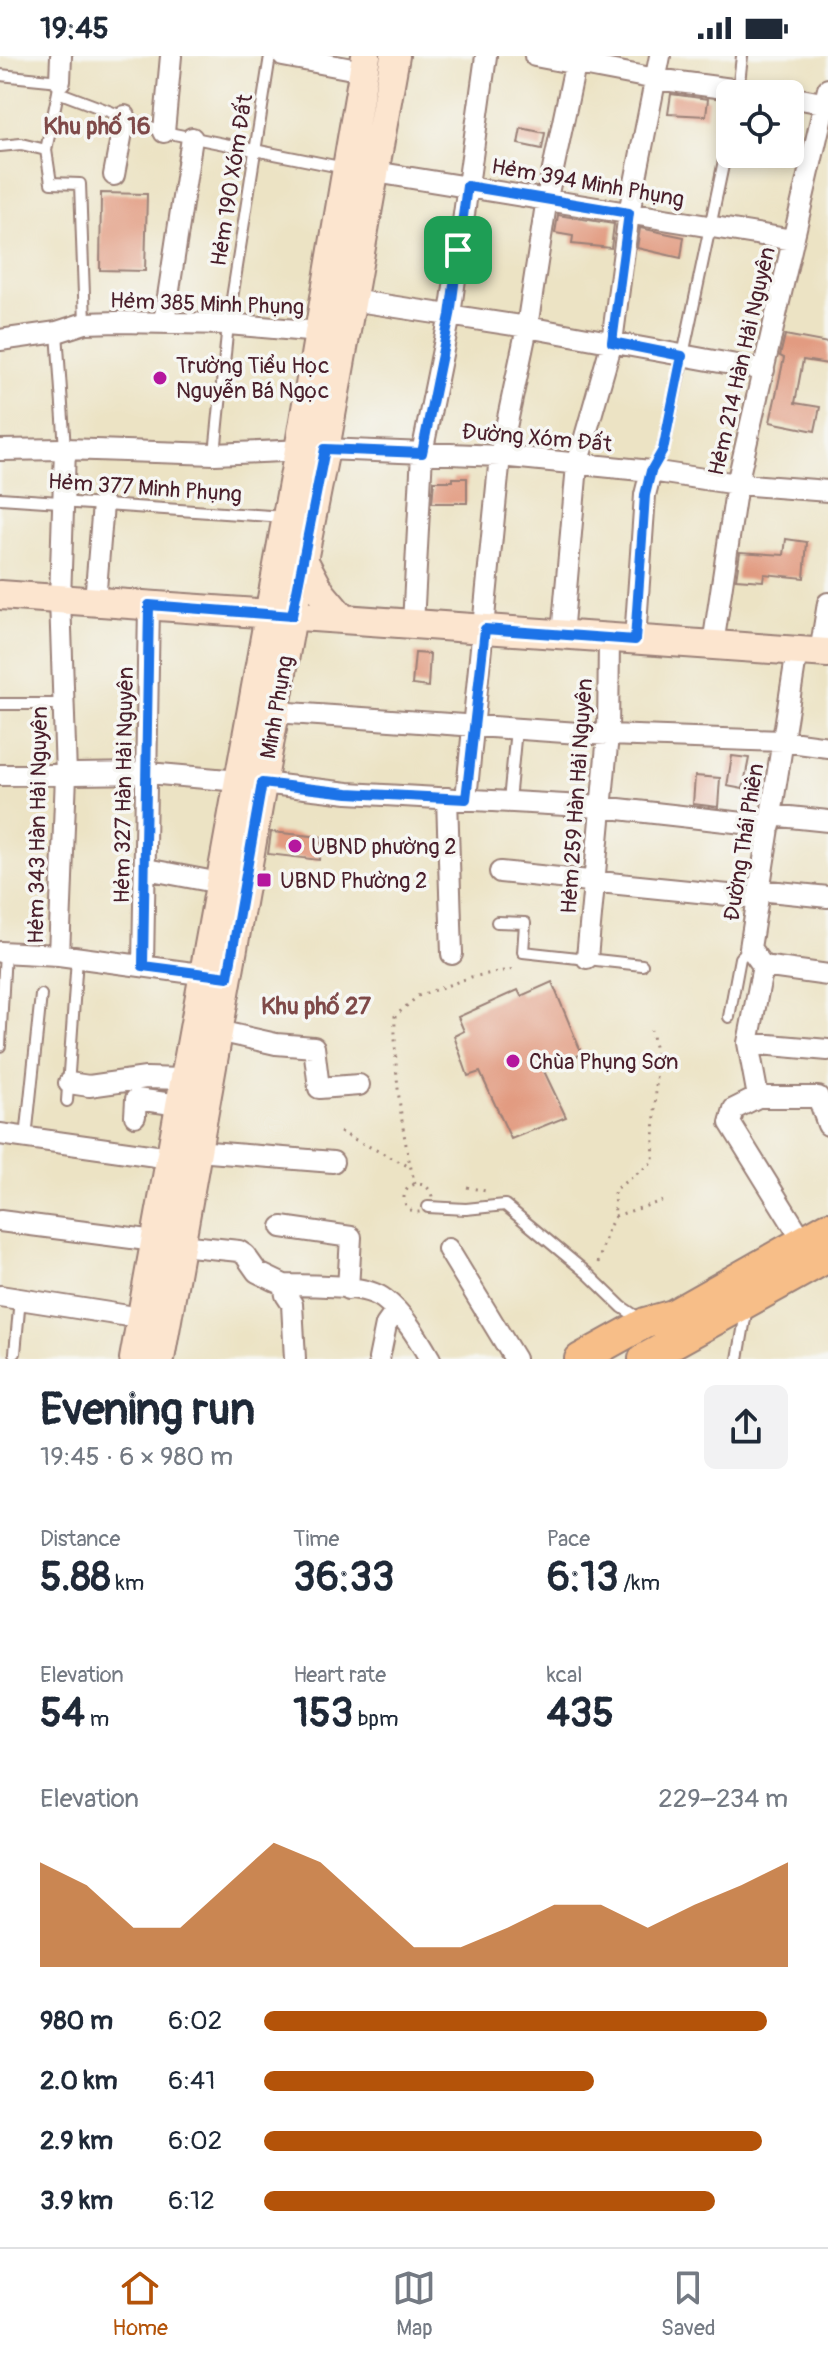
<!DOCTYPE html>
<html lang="en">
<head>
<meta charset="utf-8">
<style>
  body { margin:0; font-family:Pangolin,sans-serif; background:#f2f2f3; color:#1f2937; height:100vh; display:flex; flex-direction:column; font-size:30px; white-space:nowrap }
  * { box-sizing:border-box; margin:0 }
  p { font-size:26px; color:#747a83 }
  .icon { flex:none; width:44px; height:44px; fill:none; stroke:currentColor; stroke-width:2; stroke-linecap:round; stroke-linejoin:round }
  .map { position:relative; height:1303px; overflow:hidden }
  .panel { display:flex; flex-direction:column; background:#fff; flex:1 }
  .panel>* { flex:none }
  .buttons { position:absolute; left:716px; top:24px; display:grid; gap:16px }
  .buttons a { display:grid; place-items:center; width:88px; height:88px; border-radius:12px; background:#fff; box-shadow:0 4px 12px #0003; font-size:40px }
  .pin { position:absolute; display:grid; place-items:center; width:68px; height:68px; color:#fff; margin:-34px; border-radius:16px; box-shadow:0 4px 12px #0006 }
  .round { display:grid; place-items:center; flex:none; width:84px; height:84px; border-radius:12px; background:#f2f2f3 }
  .summary { display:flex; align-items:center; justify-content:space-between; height:136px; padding:0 40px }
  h1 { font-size:44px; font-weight:800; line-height:60px }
  .metrics { display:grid; grid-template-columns:repeat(3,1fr); gap:12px; height:136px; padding:8px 40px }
  .metrics div { display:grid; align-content:center }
  .metrics b { font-size:40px; font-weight:800 }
  .metrics small { font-size:22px; font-weight:400 }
  .metrics p { font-size:22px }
  .chart { height:224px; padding:16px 40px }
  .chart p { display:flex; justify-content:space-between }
  .chart svg { width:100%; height:144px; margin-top:8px; fill:#b45309; opacity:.7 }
  ul { padding:0 40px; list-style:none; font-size:26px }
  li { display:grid; grid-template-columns:128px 96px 1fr; align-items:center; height:60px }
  li i { height:20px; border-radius:10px; background:#b45309 }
  .status { display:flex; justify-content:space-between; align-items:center; height:56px; padding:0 40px; background:#fff; direction:ltr }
  .status svg { height:22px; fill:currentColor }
  .tabs { display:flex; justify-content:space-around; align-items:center; height:112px; border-top:2px solid #e0e1e3; background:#fff; font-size:22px; color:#747a83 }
  .tabs a { display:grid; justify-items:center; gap:4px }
  .tabs .active { color:#b45309 }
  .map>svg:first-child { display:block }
  .building { fill:#e29b81 }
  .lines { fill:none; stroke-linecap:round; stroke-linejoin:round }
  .lane-casing { stroke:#9b8178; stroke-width:14 }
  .street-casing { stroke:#9b8178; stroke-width:24 }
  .secondary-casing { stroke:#9b8178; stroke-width:32 }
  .primary-casing { stroke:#9b8178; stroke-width:34 }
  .path { stroke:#9b8178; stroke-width:3; stroke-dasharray:2 6; stroke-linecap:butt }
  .lane { stroke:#fff; stroke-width:10 }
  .street { stroke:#fff; stroke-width:20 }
  .secondary { stroke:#fce5cf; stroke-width:28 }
  .primary { stroke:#f7be88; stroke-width:30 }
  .route-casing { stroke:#fff; stroke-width:16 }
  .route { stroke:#1a73e8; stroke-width:10 }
  .poi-dot { fill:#b5179e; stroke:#f6f6f2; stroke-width:3 }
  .labels { text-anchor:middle; stroke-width:7; stroke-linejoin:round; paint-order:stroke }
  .street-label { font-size:22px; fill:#4a1f2b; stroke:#f6f6f2 }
  .poi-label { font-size:22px; fill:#4a1f2b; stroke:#f6f6f2; text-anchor:start }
  .neighbourhood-label { font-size:24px; font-weight:bold; fill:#7f4a49; stroke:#f6f6f2 }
</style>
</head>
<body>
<div class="status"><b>19:45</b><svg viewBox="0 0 49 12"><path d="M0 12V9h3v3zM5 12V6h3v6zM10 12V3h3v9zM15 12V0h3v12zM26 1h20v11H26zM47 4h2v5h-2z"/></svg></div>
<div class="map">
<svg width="828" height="1303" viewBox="0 0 828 1303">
  <rect width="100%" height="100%" fill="#f6f6f2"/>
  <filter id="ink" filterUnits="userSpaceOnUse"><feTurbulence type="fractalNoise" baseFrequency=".0125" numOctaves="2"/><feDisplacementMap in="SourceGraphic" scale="16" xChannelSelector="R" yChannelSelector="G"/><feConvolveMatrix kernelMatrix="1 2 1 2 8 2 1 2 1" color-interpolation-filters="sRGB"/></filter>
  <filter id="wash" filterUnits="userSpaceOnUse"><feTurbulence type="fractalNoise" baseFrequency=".006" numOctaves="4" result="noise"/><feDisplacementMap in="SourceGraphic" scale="32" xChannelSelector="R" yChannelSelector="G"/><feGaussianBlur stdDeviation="1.8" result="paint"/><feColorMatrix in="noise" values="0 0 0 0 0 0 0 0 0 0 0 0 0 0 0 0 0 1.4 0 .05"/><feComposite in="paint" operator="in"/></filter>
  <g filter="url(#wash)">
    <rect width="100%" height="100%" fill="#ece3c4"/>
    <g id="blocks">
      <path class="building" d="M 671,38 L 708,43 L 706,60 L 668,58 Z
        M 521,72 L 545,77 L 542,93 L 518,88 Z
        M 101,137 L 147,138 L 145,215 L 100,214 Z
        M 558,159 L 614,168 L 611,192 L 572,188 L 573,180 L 555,177 Z
        M 640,172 L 684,181 L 681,202 L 637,192 Z
        M 785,279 L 828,287 L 828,308 L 803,304 L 795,347 L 820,351 L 815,375 L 770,366 L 784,302 L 780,300 Z
        M 453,422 L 467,422 L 467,447 L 432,447 L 434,425 L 453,425 Z
        M 786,483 L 807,486 L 804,522 L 764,518 L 763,525 L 736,523 L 740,496 L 784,499 Z
        M 415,597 L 430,598 L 428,631 L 412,629 Z
        M 732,700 L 749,702 L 743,733 L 727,730 Z
        M 695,720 L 720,722 L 718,751 L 693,748 Z
        M 271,776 L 322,781 L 319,804 L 268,798 Z
        M 552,926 L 582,998 L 543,1013 L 566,1061 L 511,1083 L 480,1016 L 468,1020 L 454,980 L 464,975 L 458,961 L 518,934 L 521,940 Z"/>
    </g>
  </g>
  <g filter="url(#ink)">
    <use href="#blocks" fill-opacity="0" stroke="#9b8178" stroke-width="2"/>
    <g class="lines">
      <defs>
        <path id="lane" d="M 0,19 L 60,25 L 58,36 L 164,76 L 345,112
          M 58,36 L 46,94 L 51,127 L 80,128 L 85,267
          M 738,36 L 742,0
          M 0,90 L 21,88 L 46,94
          M 57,276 L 65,393
          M 215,398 L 228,268 L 270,0
          M 651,415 L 663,394 L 730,76
          M 0,442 L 285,461
          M 0,648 L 64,648
          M 509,745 L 516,673
          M 497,866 L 525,867 L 523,896 L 642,909
          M 729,961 L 740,902 L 750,892
          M 0,990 L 5,896
          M 67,1045 L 77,902
          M 26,1082 L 41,939
          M 428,1151 L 466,1153 L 505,1149 L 587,1217 L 622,1251 L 640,1263
          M 15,1297 L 20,1242
          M 738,1303 L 747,1251"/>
        <path id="street" d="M 283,0 L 363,15
          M 535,0 L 656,23 L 770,38
          M 60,25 L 61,0
          M 790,41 L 828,48
          M 164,76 L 171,0
          M 375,116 L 793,184
          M 114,119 L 125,60
          M 351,244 L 527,271 L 764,314
          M 164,267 L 192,82
          M 0,284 L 57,276 L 85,267 L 118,266 L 228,268 L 319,276
          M 0,394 L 65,393 L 215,398 L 325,393 L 500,400 L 651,415 L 737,428 L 828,435
          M 95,545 L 103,448
          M 413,568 L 422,397 L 450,259 L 486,0
          M 562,579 L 577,409 L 612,286 L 629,157 L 660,0
          M 635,584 L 645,439 L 651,415
          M 713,589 L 737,428 L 828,33
          M 797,595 L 750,892 L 763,910 L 748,987 L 758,1041 L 734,1053 L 730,1067 L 803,1185
          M 820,597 L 828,547
          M 275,656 L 608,679 L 783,685 L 828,691
          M 0,719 L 148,717 L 239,725
          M 262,727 L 348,737 L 601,751 L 770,770
          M 447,742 L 452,898
          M 466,743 L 500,400 L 527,271 L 547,142 L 577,0
          M 771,759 L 828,765
          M 146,813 L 220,827
          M 500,816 L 758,842
          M 759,834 L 828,841
          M 0,896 L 59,899 L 215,920
          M 59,899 L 66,719 L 60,543 L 65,393
          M 587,902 L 608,679 L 609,582
          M 143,910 L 149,549
          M 763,910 L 828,919
          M 218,975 L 276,988 L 314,991 L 319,1032 L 359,1029
          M 748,987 L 828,994
          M 69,1027 L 89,1030 L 146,1022 L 184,1023
          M 758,1041 L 818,1041 L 828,1069
          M 135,1060 L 136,1043 L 180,1049
          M 0,1078 L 170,1102
          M 197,1095 L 333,1106
          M 0,1165 L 155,1185
          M 282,1171 L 351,1181 L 348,1233
          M 180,1189 L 239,1195 L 245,1199 L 257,1216 L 284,1229
          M 448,1193 L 515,1303
          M 0,1240 L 141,1262
          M 295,1303 L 292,1248 L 286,1239 L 284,1229 C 310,1230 364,1227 384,1243 C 404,1258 418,1282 430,1303
          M 379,1303 L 386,1269 L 396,1255"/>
        <path id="secondary" d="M 302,502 L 321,537 L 342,562
          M 0,539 L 828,597
          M 134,1303 L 299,394 L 366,0
          M 160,1303 L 292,560 L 325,393 L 395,0"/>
        <path id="primary" d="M 580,1303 L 645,1267 L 673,1259 L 828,1171
          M 644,1303 L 828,1201"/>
      </defs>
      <use href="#lane" class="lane-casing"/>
      <use href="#street" class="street-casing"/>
      <use href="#secondary" class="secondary-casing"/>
      <use href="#primary" class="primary-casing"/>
      <path class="path" d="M 340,1076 L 408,1110
        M 415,1128 C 401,1077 394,1014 395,960 L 418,940 L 471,921 L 514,913
        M404 1142a14 14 0 1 1 28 0a14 14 0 1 1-28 0Z
        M 467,1131 L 490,1136
        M 615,1160 L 662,1145
        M 598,1207 L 608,1173 L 615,1160 L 614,1134 L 653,1106 L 657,1007 L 651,974"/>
      <use href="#lane" class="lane"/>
      <use href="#street" class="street"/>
      <use href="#secondary" class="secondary"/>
      <use href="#primary" class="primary"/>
    </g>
  </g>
  <g class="lines" filter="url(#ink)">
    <defs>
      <path id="route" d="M 467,130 L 629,157 L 612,286 L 682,300 L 663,394 L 651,415 L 645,439 L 635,584 L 485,573 L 466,743 L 348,737 L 262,727 L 228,921 L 143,910 L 149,549 L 292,560 L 325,393 L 422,397 L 450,259 Z"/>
    </defs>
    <use href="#route" class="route-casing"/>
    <use href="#route" class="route"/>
  </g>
  <g class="poi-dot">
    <circle cx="160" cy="322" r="8"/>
    <circle cx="295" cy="790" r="8"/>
    <rect x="256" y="816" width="16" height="16" rx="4"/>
    <circle cx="513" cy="1005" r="8"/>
  </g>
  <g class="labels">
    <g class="street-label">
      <text transform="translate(231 124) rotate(-81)" y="8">Hẻm 190 Xóm Đất</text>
      <text transform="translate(588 126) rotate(10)" y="8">Hẻm 394 Minh Phụng</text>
      <text transform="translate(207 247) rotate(2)" y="8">Hẻm 385 Minh Phụng</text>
      <text transform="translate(741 305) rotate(-77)" y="8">Hẻm 214 Hàn Hải Nguyên</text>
      <text transform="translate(537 381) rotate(5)" y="8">Đường Xóm Đất</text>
      <text transform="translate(145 431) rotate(4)" y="8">Hẻm 377 Minh Phụng</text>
      <text transform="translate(276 651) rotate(-80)" y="8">Minh Phụng</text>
      <text transform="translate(123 729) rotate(-89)" y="8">Hẻm 327 Hàn Hải Nguyên</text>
      <text transform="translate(576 740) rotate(-86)" y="8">Hẻm 259 Hàn Hải Nguyên</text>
      <text transform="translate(37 769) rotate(-89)" y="8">Hẻm 343 Hàn Hải Nguyên</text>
      <text transform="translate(743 786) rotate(-81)" y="8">Đường Thái Phiên</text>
    </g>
    <g class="poi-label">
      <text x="176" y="317">Trường Tiểu Học<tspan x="176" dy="25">Nguyễn Bá Ngọc</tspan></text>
      <text x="311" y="798">UBND phường 2</text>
      <text x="280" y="832">UBND Phường 2</text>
      <text x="529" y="1013">Chùa Phụng Sơn</text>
    </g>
    <g class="neighbourhood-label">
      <text x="97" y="78">Khu phố 16</text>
      <text x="316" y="958">Khu phố 27</text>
    </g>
  </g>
</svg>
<div class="buttons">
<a><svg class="icon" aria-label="locate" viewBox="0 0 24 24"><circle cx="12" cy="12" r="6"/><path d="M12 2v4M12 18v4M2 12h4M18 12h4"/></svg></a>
</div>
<div class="pin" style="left:458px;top:194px;background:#1e9e55"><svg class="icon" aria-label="arrive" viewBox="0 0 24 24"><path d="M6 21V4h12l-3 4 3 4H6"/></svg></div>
</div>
<section class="panel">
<div class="summary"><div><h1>Evening run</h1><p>19:45 · 6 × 980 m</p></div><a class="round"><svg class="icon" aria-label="share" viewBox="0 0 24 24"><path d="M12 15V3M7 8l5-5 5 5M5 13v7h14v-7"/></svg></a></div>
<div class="metrics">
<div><p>Distance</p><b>5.88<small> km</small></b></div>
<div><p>Time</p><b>36:33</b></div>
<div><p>Pace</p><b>6:13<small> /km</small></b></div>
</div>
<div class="metrics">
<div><p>Elevation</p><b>54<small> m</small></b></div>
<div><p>Heart rate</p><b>153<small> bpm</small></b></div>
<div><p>kcal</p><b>435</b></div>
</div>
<div class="chart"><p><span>Elevation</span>229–234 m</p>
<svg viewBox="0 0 160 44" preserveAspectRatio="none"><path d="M0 44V12L10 19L20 32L30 32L40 19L50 6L60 12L70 25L80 38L90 38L100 32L110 25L120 25L130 32L140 25L150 19L160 12V44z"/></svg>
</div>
<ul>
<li><b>980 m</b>6:02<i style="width:96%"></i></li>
<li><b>2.0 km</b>6:41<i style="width:63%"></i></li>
<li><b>2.9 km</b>6:02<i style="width:95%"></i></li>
<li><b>3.9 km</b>6:12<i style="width:86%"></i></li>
</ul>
</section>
<nav class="tabs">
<a class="active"><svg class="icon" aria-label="home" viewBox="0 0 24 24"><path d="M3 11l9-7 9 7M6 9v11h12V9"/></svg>Home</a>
<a><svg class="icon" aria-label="map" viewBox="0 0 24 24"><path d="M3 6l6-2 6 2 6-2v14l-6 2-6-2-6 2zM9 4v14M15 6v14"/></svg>Map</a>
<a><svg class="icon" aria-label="saved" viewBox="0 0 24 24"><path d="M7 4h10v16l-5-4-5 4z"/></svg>Saved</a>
</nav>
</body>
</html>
